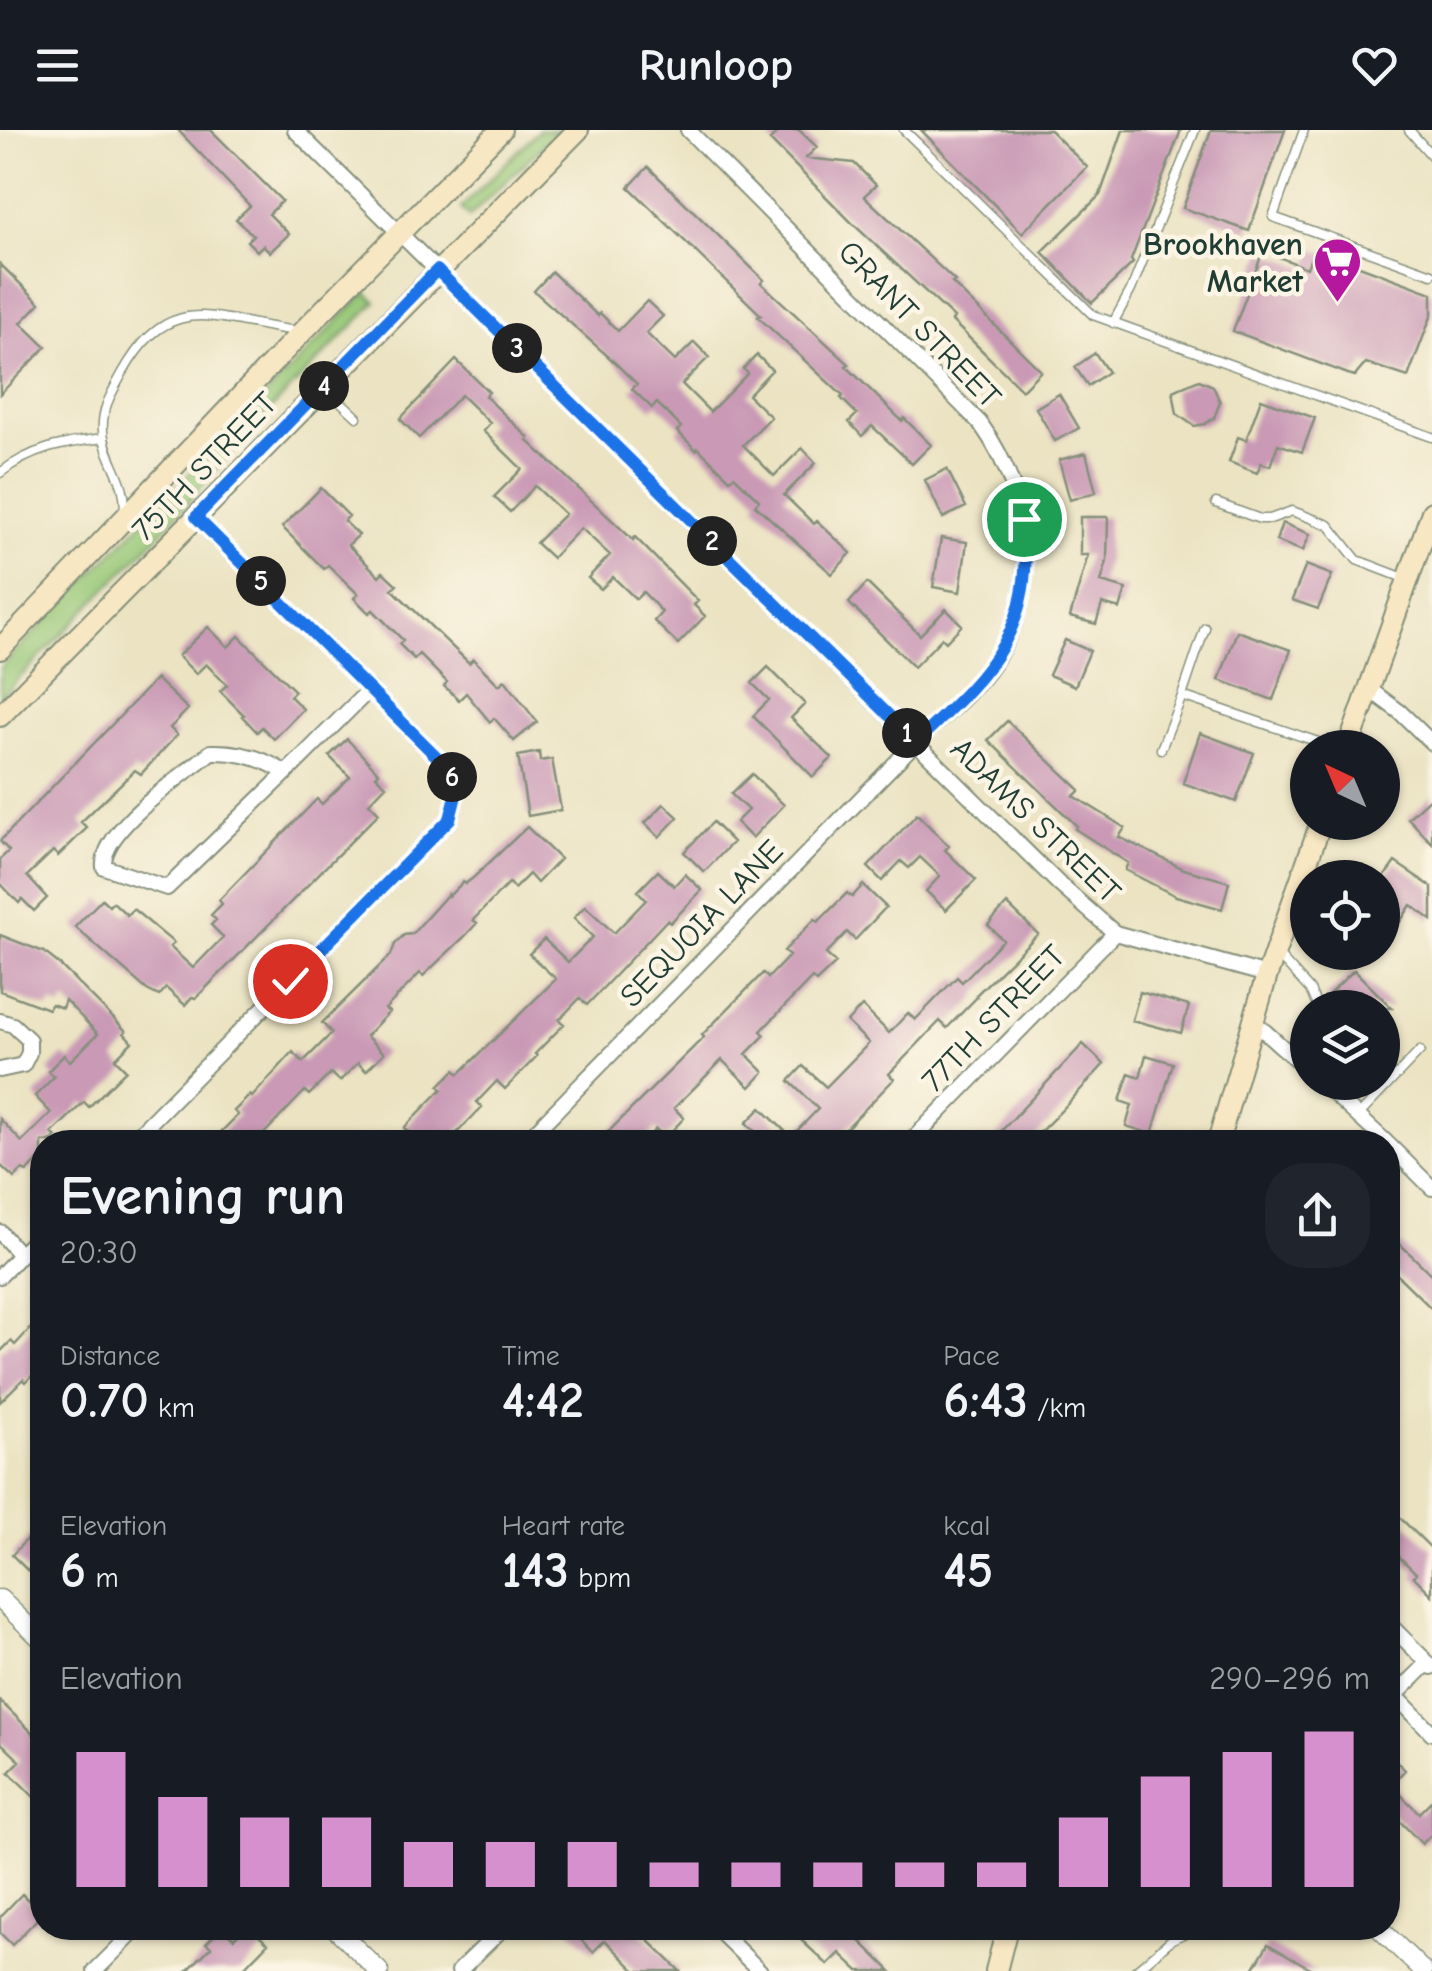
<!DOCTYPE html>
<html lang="en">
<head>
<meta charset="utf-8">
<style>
  body { margin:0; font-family:"Comic Neue",sans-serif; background:#20242c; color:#f1f3f6; height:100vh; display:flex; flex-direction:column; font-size:38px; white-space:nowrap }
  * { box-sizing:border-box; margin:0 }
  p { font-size:32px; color:#9ea1a6 }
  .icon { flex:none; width:55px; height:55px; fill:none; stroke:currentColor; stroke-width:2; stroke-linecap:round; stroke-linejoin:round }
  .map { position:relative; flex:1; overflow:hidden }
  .details { position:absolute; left:30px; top:1000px; width:1370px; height:810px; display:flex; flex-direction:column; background:#171b24; border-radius:40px; box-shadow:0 2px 8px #0004 }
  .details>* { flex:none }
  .needle { width:65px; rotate:316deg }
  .fabs { position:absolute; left:1290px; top:600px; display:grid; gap:20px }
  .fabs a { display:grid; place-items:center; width:110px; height:110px; border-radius:50%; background:#171b24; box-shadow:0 2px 8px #0004; font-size:50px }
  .pin { position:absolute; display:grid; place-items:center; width:85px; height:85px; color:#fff; margin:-42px; border:5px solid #fff; border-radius:50%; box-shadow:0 2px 10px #0007 }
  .km { position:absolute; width:50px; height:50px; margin:-25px; border-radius:50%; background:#222; color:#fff; font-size:28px; line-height:50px; text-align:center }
  .round { display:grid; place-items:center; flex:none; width:105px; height:105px; border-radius:40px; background:#20242c }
  .summary { display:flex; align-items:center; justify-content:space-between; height:170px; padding:0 30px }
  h1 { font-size:55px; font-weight:700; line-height:75px }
  .metrics { display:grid; grid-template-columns:repeat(3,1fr); gap:15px; height:170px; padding:10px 30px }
  .metrics div { display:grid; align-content:center }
  .metrics b { font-size:50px; font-weight:700 }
  .metrics small { font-size:28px; font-weight:400 }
  .metrics p { font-size:28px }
  .chart { height:280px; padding:20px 30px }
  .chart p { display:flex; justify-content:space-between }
  .chart svg { width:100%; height:180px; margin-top:10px; stroke:#d690ce; stroke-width:6 }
  header { display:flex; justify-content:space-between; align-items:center; height:130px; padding:0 30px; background:#171b24; font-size:45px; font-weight:700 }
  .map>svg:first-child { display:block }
  .grass { fill:#97c877; stroke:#5b8256; stroke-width:2.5 }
  .building { fill:#c999b5 }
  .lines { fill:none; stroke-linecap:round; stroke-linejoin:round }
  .service-casing { stroke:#85907b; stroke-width:11 }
  .minor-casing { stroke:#85907b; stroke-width:18 }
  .tertiary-casing { stroke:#85907b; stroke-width:21 }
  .secondary-casing { stroke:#85907b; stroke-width:24 }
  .service { stroke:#fff; stroke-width:8 }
  .minor { stroke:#fff; stroke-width:14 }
  .tertiary { stroke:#fff; stroke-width:18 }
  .secondary { stroke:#f8e7c3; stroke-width:20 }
  .route-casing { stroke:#fff; stroke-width:20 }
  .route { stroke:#1a73e8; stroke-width:12 }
  .labels { text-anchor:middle; stroke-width:9; stroke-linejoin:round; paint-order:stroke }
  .poi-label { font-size:32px; font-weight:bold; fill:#1f3d34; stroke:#fcf5e5; text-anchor:end }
  .street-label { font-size:32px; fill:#1f3d34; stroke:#fcf5e5 }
</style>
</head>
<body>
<header><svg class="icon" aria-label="menu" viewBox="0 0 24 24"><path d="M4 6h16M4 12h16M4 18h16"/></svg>Runloop<svg class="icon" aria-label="heart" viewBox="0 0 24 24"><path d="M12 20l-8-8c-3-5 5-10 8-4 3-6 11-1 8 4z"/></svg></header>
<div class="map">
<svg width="1432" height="1841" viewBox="0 0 1432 1841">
  <rect width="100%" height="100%" fill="#fcf5e5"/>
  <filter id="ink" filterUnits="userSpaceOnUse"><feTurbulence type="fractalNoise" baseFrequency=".01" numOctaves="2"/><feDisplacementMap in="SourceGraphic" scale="20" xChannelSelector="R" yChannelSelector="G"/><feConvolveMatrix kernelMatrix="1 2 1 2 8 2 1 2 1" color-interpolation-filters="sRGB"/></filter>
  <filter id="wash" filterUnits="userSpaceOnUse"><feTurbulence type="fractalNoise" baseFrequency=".0048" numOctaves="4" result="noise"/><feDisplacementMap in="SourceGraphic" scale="40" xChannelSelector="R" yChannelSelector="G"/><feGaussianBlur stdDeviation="2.25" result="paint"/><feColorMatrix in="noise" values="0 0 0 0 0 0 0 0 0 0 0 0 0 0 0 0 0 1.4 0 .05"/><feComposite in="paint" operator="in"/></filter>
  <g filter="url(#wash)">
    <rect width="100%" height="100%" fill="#ebe3c2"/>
    <path class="grass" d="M 539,0 L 559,0 L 469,87 L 461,78 Z
      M 366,162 L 376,172 L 264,286 L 163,401 L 0,568 L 0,538 Z"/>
    <g id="blocks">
      <path class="building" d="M 178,0 L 211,0 L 282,71 L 269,84 L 289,104 L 270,122 L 263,115 L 257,121 L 247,111 L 253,105 L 236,89 L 250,76 Z
        M 780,0 L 799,0 L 817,17 L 806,28 L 854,33 L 876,55 L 864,66 L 955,151 L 952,153 L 1041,241 L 1022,260 L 952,191 L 954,188 L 852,93 L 770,10 Z
        M 921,0 L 1050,0 L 1087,37 L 1022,103 Z
        M 1123,0 L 1181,0 L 1131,130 L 1133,133 L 1092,173 L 1042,122 L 1100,65 Z
        M 1211,0 L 1285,0 L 1249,101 L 1183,78 Z
        M 648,37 L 764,150 L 761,153 L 849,234 L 846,236 L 902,291 L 904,288 L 931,315 L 912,334 L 872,296 L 862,306 L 849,292 L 857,284 L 841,268 L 843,266 L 758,187 L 761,185 L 629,57 Z
        M 1314,119 L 1432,163 L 1432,184 L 1408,247 L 1366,233 L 1355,246 L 1348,244 L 1233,201 L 1263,121 L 1307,138 Z
        M 0,134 L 40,173 L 21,193 L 46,217 L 0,264 Z
        M 552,142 L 598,186 L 600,183 L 618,201 L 647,171 L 663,186 L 646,203 L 675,231 L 694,212 L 709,227 L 682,254 L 710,282 L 748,243 L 743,239 L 757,225 L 772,240 L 748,265 L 771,287 L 743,315 L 774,346 L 802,318 L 816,333 L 784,365 L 814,394 L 817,391 L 851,423 L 832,444 L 755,375 L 759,370 L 734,346 L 730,349 L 698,318 L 696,320 L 677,301 L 681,297 L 657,273 L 652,278 L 632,259 L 637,254 L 610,228 L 534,161 Z
        M 1095,223 L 1108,242 L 1088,256 L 1075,237 Z
        M 456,230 L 489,262 L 485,266 L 529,308 L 527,310 L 633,410 L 635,407 L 698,471 L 694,475 L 705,486 L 678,514 L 654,491 L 662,482 L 643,462 L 636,469 L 613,447 L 601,459 L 588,448 L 610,425 L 581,398 L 552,428 L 536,413 L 565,384 L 535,356 L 510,382 L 494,367 L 522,339 L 483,301 L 490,293 L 461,265 L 419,308 L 400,289 Z
        M 1199,250 L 1213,256 L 1220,272 L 1214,288 L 1205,294 L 1194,296 L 1177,284 L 1173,261 Z
        M 1059,264 L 1079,298 L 1055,311 L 1036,278 Z
        M 1261,269 L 1315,288 L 1302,322 L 1278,314 L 1270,336 L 1261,333 L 1257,343 L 1229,332 L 1238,307 L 1246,310 Z
        M 1086,323 L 1096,362 L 1070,370 L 1059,330 Z
        M 947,339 L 966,377 L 943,388 L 925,350 Z
        M 321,358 L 349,386 L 344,391 L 359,405 L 348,415 L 379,446 L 383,442 L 397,455 L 392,459 L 469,533 L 473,529 L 499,555 L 505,550 L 537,592 L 514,611 L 494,588 L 490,592 L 466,563 L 459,570 L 444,556 L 447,552 L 419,524 L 414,529 L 399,514 L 403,510 L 373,480 L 369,483 L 354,468 L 358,464 L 328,435 L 324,439 L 282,397 Z
        M 1080,387 L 1108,387 L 1107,431 L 1101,452 L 1126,459 L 1120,479 L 1102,474 L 1096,494 L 1070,487 L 1088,425 L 1080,425 Z
        M 1282,393 L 1310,404 L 1303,421 L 1276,411 Z
        M 941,408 L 967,412 L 960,462 L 933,457 Z
        M 1306,435 L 1332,445 L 1318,479 L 1292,470 Z
        M 867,453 L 920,505 L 946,479 L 962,495 L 946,512 L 942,508 L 914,537 L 849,473 Z
        M 208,497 L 228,517 L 239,506 L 295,561 L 290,566 L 303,579 L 274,609 L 262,597 L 257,602 L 242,586 L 244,585 L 220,561 L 227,555 L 206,534 L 196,544 L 178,526 Z
        M 1237,501 L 1291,520 L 1273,570 L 1219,550 Z
        M 1065,510 L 1090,521 L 1075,556 L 1049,545 Z
        M 768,537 L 805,574 L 791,588 L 832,628 L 813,647 L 753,586 L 769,570 L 752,553 Z
        M 156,549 L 188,579 L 170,598 L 177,605 L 141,644 L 135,640 L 81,692 L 87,698 L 58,726 L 53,721 L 27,746 L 47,768 L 34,781 L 22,769 L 19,773 L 0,753 L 0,729 L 9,721 L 0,711 Z
        M 1007,591 L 1080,660 L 1074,666 L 1125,698 L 1119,707 L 1184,739 L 1229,752 L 1222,779 L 1176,766 L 1125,740 L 1128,733 L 1075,699 L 1077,696 L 988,610 Z
        M 1200,603 L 1254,623 L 1236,672 L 1183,653 Z
        M 347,609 L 379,643 L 376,646 L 386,655 L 369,673 L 379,683 L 196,868 L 192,867 L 185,875 L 166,858 L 159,866 L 147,860 L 75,797 L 102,769 L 109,776 L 113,772 L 127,785 L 133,779 L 174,813 L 170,817 L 193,838 L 223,807 L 211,795 L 216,790 L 211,785 L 222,774 L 219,770 L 317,669 L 322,674 L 350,647 L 329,626 Z
        M 539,622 L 540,631 L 552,629 L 561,680 L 528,686 L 518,626 Z
        M 752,644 L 784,675 L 752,708 L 736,692 L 748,680 L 731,664 Z
        M 1432,666 L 1432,713 L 1408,688 Z
        M 664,674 L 678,687 L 659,707 L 645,693 Z
        M 917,684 L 949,716 L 945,720 L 976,750 L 946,780 L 926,761 L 940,746 L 920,727 L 909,738 L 901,731 L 882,751 L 868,737 Z
        M 713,692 L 733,712 L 704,742 L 684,722 Z
        M 527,697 L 560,729 L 537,753 L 529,744 L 514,759 L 509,753 L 473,790 L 477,793 L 464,807 L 423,846 L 420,843 L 385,879 L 389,882 L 366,906 L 384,923 L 366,941 L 358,933 L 340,951 L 331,943 L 309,965 L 305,961 L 256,1012 L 211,1012 L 238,985 L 234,981 L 250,965 L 252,967 L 293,922 L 303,932 L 332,903 L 322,893 L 391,825 L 395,814 L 404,805 L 412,804 L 448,764 L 449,766 L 463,752 L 465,754 L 473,748 Z
        M 1395,732 L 1432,757 L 1432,790 L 1411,775 L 1394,801 L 1382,794 L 1382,750 Z
        M 658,741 L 674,756 L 685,744 L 702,760 L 670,793 L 667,790 L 587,875 L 580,868 L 559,890 L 564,894 L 535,924 L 537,926 L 505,959 L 497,951 L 477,972 L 482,977 L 448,1012 L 419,1012 L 404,998 L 442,959 L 439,956 L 455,940 L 459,944 L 556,849 L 529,824 L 544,809 L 568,832 L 593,807 L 574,788 L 585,776 L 614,803 L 646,770 L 638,761 Z
        M 863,755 L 886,777 L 855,810 L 847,802 L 826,824 L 836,833 L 816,852 L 812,848 L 761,901 L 765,905 L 746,924 L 764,942 L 750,957 L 722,930 L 674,978 L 684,988 L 665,1008 L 656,999 L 642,1012 L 598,1012 L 704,907 L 702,905 L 763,843 L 768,848 L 789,826 L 784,821 L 815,789 L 818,792 L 847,763 L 852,767 Z
        M 1007,774 L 1038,804 L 976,865 L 977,867 L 947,898 L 940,891 L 889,944 L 894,949 L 833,1012 L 766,1012 L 746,993 L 761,978 L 791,1007 L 818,979 L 789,951 L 803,936 L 826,957 L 869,913 L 847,892 L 862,876 L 889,903 L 908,883 L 915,890 L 957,847 L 962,852 L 1003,810 L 988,795 Z
        M 0,805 L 44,822 L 59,834 L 126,901 L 124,903 L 132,912 L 115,929 L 126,940 L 89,977 L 84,972 L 52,1003 L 56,1007 L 50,1012 L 42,1012 L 42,1026 L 27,1042 L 22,1040 L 14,1048 L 0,1035 L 0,989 L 22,1012 L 51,983 L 35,966 L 54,947 L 48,941 L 64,925 L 70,931 L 98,904 L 65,870 L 62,878 L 52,874 L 48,879 L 0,861 Z
        M 1354,840 L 1392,878 L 1337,878 L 1326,867 Z
        M 1140,862 L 1189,876 L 1181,903 L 1132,890 Z
        M 1083,914 L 1104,934 L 1061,981 L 1030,1012 L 991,1012 Z
        M 1146,925 L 1173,933 L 1152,1004 L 1126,996 L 1132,975 L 1120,971 L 1129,943 L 1140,947 Z
        M 1400,1114 L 1432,1145 L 1432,1179 L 1388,1136 L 1388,1127 Z
        M 42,1186 L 42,1235 L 26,1252 L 23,1249 L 0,1272 L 0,1222 L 11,1211 L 15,1215 Z
        M 1388,1376 L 1432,1419 L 1432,1465 L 1413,1446 L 1416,1443 L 1388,1416 Z
        M 42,1393 L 42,1432 L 31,1444 L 12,1425 Z
        M 0,1571 L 42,1612 L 42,1675 L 9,1642 L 20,1631 L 0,1612 Z
        M 1388,1623 L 1405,1640 L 1391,1655 L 1419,1683 L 1432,1670 L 1432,1704 L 1422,1714 L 1388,1679 Z
        M 22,1764 L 42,1784 L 12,1815 L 0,1803 L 0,1787 Z
        M 221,1798 L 234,1808 L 244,1798 L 251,1798 L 268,1813 L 241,1841 L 187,1841 L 211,1817 L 206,1813 Z
        M 569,1798 L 636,1798 L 680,1841 L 636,1841 L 605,1810 L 593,1822 Z
        M 788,1798 L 847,1798 L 891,1841 L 859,1841 L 840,1823 L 828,1835 Z
        M 1268,1814 L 1315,1841 L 1252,1841 Z"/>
    </g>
  </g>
  <g filter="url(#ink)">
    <use href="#blocks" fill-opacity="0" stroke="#85907b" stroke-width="2.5"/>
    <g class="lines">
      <defs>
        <path id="service" d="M 904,0 L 1093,185 L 1432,307
          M 1304,0 L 1273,87 L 1432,144
          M 1409,0 L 1432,26
          M 1113,193 L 1131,160 L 1195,0
          M 327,259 L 357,287
          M 0,343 C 32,318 64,313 103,308
          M 1216,373 L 1260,389 L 1270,389 L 1292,381 L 1329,395 L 1357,430 L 1404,448
          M 124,383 C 129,351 105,330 103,301 C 101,280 112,262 122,244 C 171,156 216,192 298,201
          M 1205,498 L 1182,566 L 1336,618
          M 1161,619 L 1182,566
          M 1279,826 L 1310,860 L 1318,878
          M 1358,986 L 1420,921
          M 1135,1841 L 1172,1809 L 1196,1798"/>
        <path id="minor" d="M 295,0 L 1060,755 L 1115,803 L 1267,845
          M 1369,559 L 1400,582 L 1432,613
          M 211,622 C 239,621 263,628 286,643 L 167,758 L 104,737 C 100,700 184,645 211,622 Z
          M 286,643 L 370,559
          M 0,891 L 13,895 L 29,910 L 29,923 L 23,935 L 0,940
          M 1253,891 L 1308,940
          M 1321,952 L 1386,1012
          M 131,1012 L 450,689 L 458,658 L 443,633 L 196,387
          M 525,1012 L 916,612 C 936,593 959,575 977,554 C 1045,479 1036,371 980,293 L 688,0
          M 910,1012 L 1115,803
          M 1388,1014 L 1432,1058
          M 0,1102 L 20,1125
          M 0,1146 L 42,1102
          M 1388,1493 L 1432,1537
          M 1388,1558 L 1432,1603
          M 1395,1566 L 1428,1533
          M 716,1798 L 760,1841
          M 95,1841 L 138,1798
          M 459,1841 L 503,1798"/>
        <path id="tertiary" d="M 0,1469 L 42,1510
          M 335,1798 L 379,1841
          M 1379,1798 L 1423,1841"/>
        <path id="secondary" d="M 0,519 L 302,202 L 501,0
          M 0,586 L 578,0
          M 1348,618 L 1432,382
          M 1218,1012 L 1267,845 L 1321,692
          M 996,1841 L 1007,1798"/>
      </defs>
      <use href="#service" class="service-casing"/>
      <use href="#minor" class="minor-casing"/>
      <use href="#tertiary" class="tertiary-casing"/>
      <use href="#secondary" class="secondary-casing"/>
      <use href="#service" class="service"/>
      <use href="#minor" class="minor"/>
      <use href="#tertiary" class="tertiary"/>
      <use href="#secondary" class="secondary"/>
    </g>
  </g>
  <g class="lines" filter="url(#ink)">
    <defs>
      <path id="route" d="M 290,851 L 450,689 L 458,658 L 443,633 L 196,387 L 437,140 L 916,612 C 992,540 1035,502 1024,389"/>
    </defs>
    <use href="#route" class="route-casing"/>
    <use href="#route" class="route"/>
  </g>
  <defs>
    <symbol id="supermarket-pin" viewBox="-11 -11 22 30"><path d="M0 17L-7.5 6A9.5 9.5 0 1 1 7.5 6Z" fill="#b5179e" stroke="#fcf5e5"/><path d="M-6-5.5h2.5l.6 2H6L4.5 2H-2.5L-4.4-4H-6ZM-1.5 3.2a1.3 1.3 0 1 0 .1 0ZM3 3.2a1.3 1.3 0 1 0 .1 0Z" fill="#fff"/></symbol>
  </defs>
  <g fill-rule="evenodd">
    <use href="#supermarket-pin" x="1310" y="104" width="55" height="75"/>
  </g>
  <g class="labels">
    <g class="poi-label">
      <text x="1303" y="125">Brookhaven<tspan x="1303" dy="37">Market</tspan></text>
    </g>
    <g class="street-label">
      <text transform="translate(920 194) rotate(46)" y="11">GRANT STREET</text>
      <text transform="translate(204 336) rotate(-46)" y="11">75TH STREET</text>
      <text transform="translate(1036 690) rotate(44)" y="11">ADAMS STREET</text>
      <text transform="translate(701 793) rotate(-46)" y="11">SEQUOIA LANE</text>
      <text transform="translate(993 888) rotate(-46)" y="11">77TH STREET</text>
    </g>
  </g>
</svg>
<div class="fabs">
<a><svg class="needle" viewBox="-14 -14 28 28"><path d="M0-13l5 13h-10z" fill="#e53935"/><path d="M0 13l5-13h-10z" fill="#9ea1a6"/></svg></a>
<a><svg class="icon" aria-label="locate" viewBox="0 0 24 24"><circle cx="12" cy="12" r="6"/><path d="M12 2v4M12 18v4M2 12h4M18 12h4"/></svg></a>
<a><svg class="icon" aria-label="layers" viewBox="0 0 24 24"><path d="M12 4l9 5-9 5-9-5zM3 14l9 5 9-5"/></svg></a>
</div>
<div class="pin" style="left:1024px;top:389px;background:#1e9e55"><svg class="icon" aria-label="arrive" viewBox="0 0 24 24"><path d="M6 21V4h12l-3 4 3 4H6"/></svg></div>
<div class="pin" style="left:290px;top:851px;background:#d93025"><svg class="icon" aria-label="check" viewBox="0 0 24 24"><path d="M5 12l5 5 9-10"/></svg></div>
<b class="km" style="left:907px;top:603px">1</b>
<b class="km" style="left:712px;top:411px">2</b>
<b class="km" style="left:517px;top:218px">3</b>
<b class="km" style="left:324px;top:256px">4</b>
<b class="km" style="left:261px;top:451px">5</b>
<b class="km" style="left:452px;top:647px">6</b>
<section class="details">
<div class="summary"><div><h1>Evening run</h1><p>20:30</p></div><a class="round"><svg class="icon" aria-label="share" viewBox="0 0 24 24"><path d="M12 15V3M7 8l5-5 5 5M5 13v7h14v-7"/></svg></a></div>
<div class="metrics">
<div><p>Distance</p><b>0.70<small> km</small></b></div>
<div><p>Time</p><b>4:42</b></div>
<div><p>Pace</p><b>6:43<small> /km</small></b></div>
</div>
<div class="metrics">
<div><p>Elevation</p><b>6<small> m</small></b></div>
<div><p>Heart rate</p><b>143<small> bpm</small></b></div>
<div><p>kcal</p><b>45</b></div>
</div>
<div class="chart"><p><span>Elevation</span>290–296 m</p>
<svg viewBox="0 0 160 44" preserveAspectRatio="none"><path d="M5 44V11M15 44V22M25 44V27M35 44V27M45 44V33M55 44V33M65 44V33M75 44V38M85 44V38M95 44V38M105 44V38M115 44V38M125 44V27M135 44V17M145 44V11M155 44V6"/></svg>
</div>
</section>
</div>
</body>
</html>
